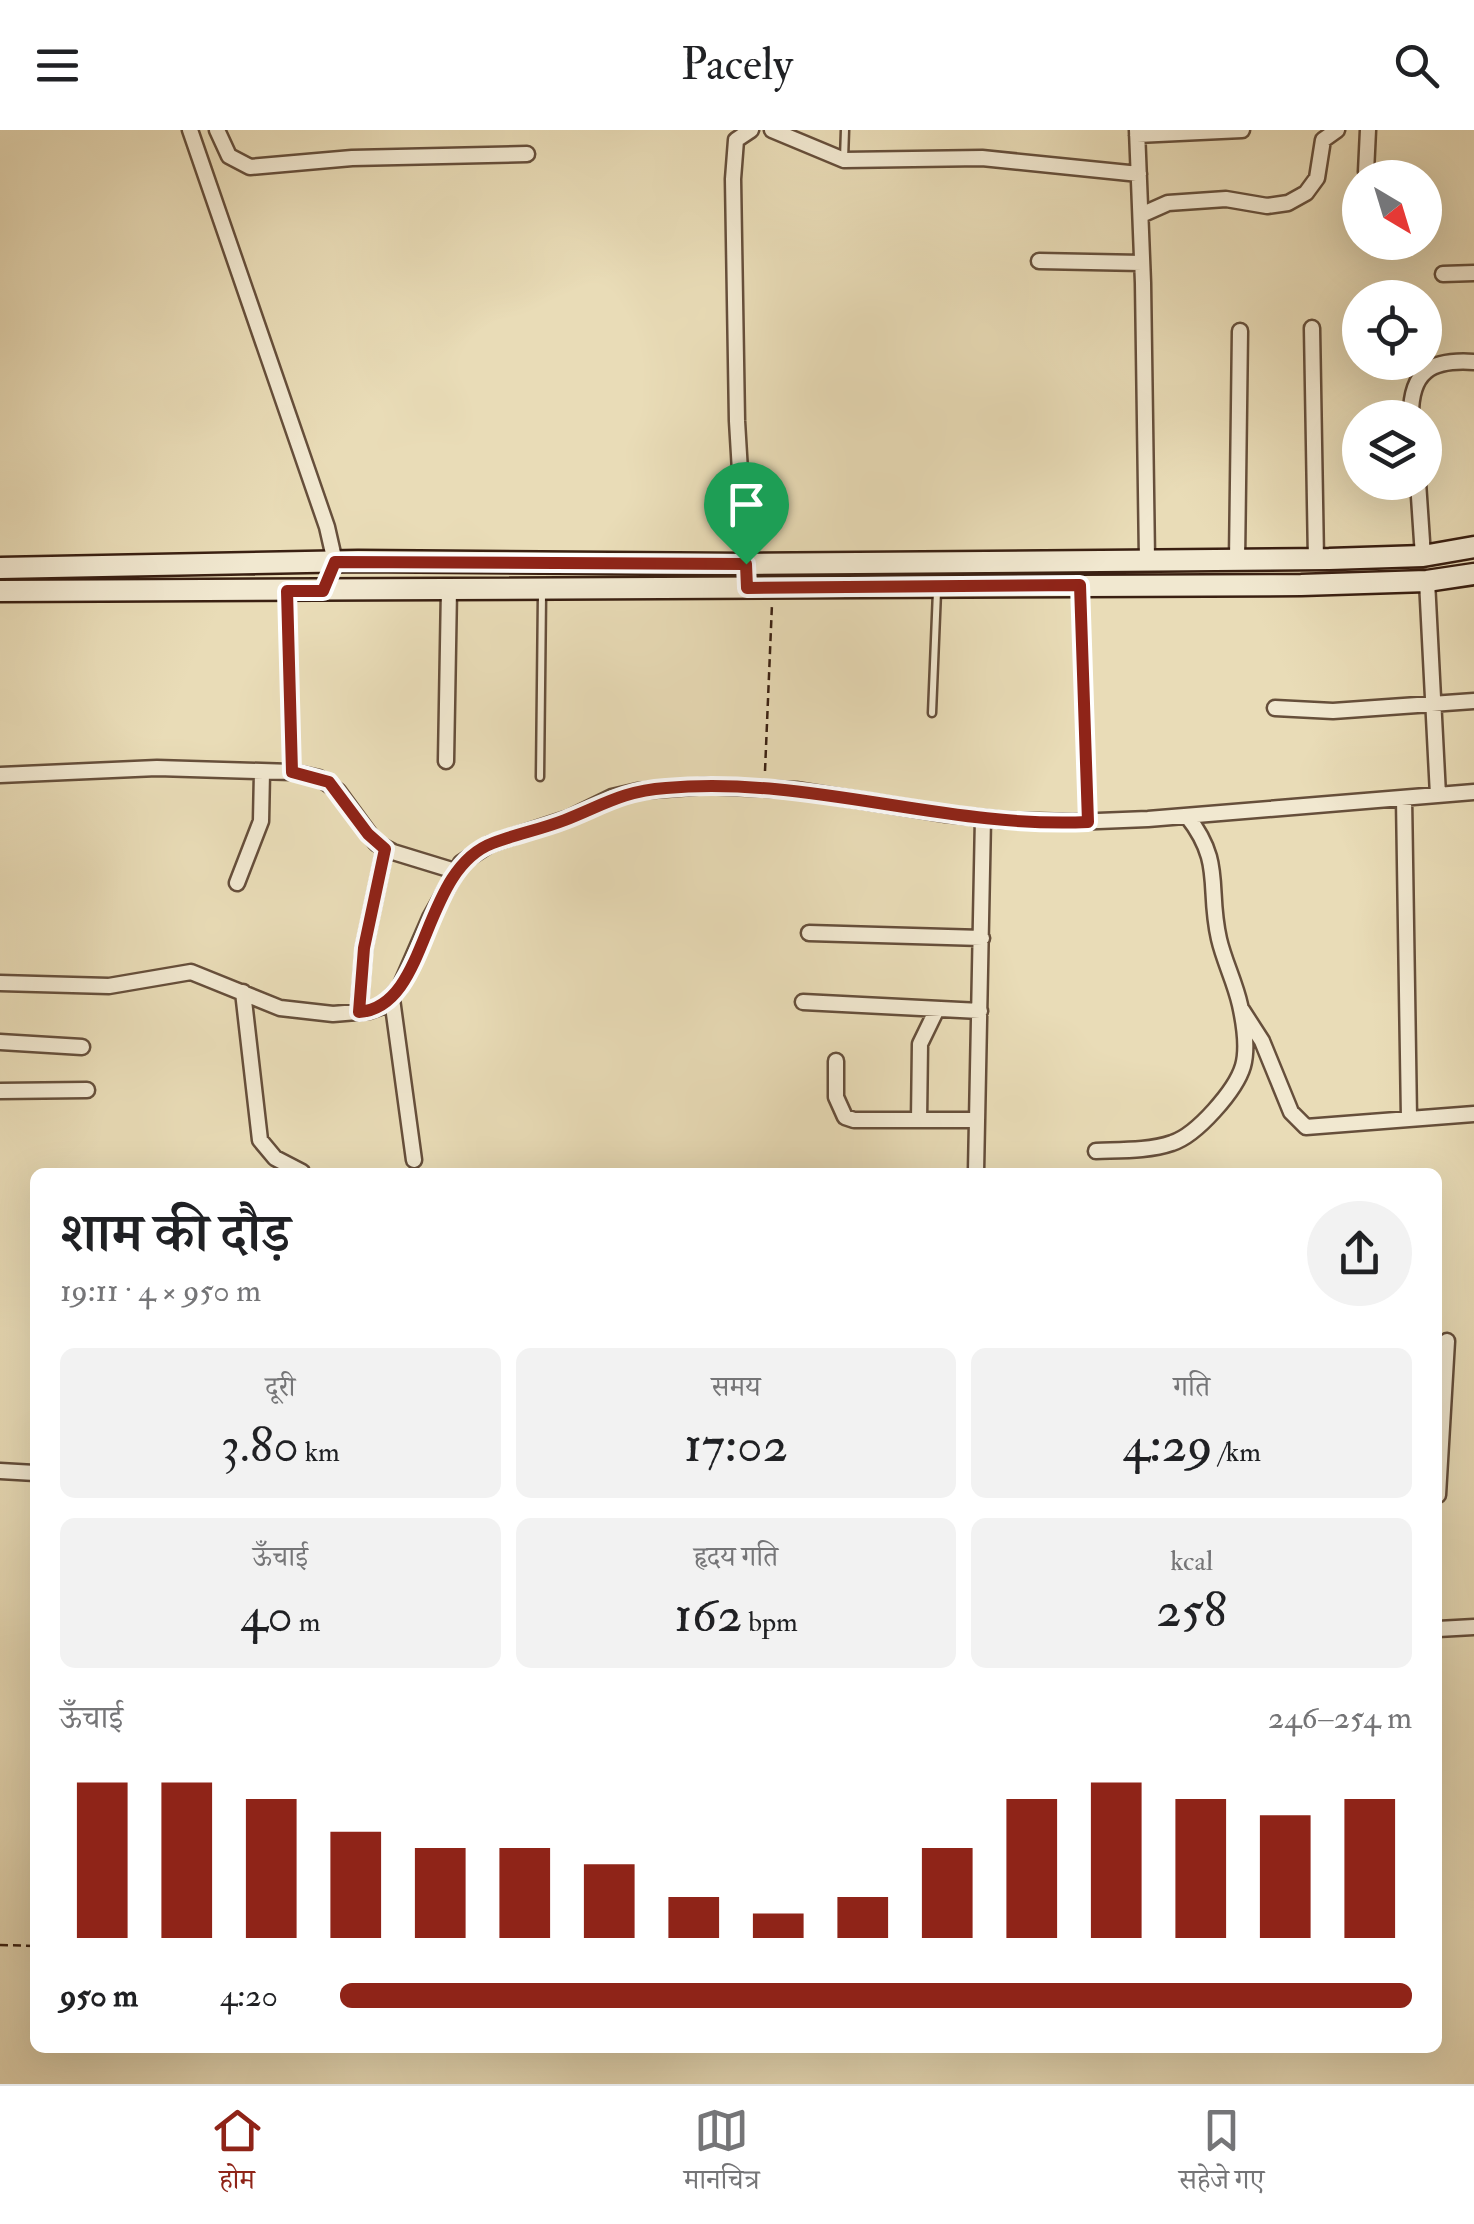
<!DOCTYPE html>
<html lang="hi">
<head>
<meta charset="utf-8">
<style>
  body { margin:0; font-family:"IM FELL Double Pica","Noto Serif Devanagari",serif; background:#f2f2f2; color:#202124; height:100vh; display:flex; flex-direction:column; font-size:38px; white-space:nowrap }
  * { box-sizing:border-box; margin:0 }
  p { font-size:32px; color:#757577 }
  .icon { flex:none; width:55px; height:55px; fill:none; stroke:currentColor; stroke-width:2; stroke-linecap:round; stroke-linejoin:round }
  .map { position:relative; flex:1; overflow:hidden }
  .drawer { position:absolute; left:30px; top:1038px; width:1412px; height:885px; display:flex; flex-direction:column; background:#fff; border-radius:15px; box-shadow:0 10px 40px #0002 }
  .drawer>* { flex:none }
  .needle { width:65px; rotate:142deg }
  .buttons { position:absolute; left:1342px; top:30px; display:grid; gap:20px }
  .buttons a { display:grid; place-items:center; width:100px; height:100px; border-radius:50%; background:#fff; box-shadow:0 10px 40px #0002; font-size:50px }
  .pin { position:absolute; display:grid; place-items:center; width:85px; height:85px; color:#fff; margin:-102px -42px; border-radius:50% 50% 50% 0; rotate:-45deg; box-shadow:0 0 10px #0007 }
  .pin .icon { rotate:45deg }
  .round { display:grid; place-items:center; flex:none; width:105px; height:105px; border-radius:52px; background:#f2f2f2 }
  .headline { display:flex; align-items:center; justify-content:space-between; height:170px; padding:0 30px }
  h1 { font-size:55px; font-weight:600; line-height:75px }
  .metrics { display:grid; grid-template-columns:repeat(3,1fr); gap:15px; height:170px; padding:10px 30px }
  .metrics div { display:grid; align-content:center; border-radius:15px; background:#f2f2f2; text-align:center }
  .metrics b { font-size:50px; font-weight:600 }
  .metrics small { font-size:28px; font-weight:400 }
  .metrics p { font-size:28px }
  .chart { height:280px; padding:20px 30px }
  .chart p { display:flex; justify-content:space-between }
  .chart svg { width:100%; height:180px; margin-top:10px; stroke:#8f2418; stroke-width:6 }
  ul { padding:0 30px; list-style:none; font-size:32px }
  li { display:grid; grid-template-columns:160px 120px 1fr; align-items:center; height:75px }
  li i { height:25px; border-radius:12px; background:#8f2418 }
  header { display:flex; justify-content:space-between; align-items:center; height:130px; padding:0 30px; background:#fff; font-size:45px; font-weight:600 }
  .tabs { display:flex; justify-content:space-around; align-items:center; height:140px; border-top:2px solid #e0e0e0; background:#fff; font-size:28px; color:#757577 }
  .tabs a { display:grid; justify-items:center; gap:5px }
  .tabs .active { color:#8f2418 }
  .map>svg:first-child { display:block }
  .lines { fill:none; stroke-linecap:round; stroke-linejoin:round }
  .lane-casing { stroke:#664f3b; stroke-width:11 }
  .street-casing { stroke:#664f3b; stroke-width:19 }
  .secondary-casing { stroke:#3a2012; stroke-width:25 }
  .path { stroke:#3a2012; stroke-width:2.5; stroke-dasharray:8 5; stroke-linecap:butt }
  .lane { stroke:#f1e8d0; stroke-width:6 }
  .street { stroke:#f1e8d0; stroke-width:14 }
  .secondary { stroke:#f1e8d0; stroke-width:20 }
  .route-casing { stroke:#fff; stroke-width:20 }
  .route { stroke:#8f2418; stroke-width:12 }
</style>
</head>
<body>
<header><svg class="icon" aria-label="menu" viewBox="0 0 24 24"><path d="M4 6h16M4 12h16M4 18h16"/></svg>Pacely<svg class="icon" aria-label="search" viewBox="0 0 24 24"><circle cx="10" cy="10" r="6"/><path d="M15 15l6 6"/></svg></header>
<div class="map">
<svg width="1474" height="1954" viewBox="0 0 1474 1954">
  <rect width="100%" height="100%" fill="#e9dcb7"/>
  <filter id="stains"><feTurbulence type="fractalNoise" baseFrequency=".002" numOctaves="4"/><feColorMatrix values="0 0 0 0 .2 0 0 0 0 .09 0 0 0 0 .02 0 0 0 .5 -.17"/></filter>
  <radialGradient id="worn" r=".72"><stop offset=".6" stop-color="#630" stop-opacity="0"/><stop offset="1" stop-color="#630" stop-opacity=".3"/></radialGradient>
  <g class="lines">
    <defs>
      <path id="lane" d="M 844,29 L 845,0
        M 1080,461 L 1088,688
        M 932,583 L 937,461
        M 540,647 L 542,464"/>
      <path id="street" d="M 190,0 L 327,397 L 335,432 L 323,461
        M 217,0 L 229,26 L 250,37 L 352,28 L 527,24
        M 772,0 L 844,30 L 982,28 L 1139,44
        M 1137,0 L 1143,153 L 1147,429
        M 1137,5 L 1242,0
        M 1366,42 L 1368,0
        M 1141,85 L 1168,73 L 1226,69 L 1267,76 L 1288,73 L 1306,63 L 1317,48 L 1323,10 L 1337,0
        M 1039,131 L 1142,133
        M 1443,144 L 1474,143
        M 1312,198 L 1316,430
        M 1411,288 C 1410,241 1431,229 1474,232
        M 1418,352 L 1423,426
        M 1237,430 L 1240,201
        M 1427,451 L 1438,665
        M 747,459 L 737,291 L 733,49 L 736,10 L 751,0
        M 1275,578 L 1333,581 L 1474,571
        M 446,631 L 449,459
        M 0,645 L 157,638 L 292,642 L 319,648 L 338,661 L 376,713 L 393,722 L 455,741
        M 1404,668 L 1409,988
        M 237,753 L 261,691 L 262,642
        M 809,803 L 982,808
        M 0,853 L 109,856 L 191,842 L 280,878 L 333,884 L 369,881 L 383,876 L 400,857 L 430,788 L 461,733 L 490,714 L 569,688 L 612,667 L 638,661 L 705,656 L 796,660 L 946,684 L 1002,690 L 1073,692 L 1148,689 L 1474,662
        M 243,862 L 260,1010 L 275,1028 L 302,1042
        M 392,869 L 414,1030
        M 803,872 L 980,881
        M 1242,880 L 1262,911 L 1291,982 L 1306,997 L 1474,984
        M 359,882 L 364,818 L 385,719
        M 0,912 L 82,917
        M 836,931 L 836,967 L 845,987 L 854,990 L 977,990
        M 0,961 L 87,960
        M 919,990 L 920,914 L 937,879
        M 1096,1021 C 1121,1020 1149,1021 1172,1013 C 1197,1005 1236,960 1243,936 C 1248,918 1244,893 1240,875 C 1235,852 1224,831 1219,809 C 1207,757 1224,733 1187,686
        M 976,1042 L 983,688
        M 0,1341 L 35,1343
        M 1438,1365 L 1447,1211
        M 1438,1499 L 1474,1497"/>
      <path id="secondary" d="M 0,438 L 358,431 L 745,434 L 1329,429 L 1423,426 L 1474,417
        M 0,461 L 1301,455 L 1427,451 L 1474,444"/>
    </defs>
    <use href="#lane" class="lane-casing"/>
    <use href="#street" class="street-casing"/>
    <use href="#secondary" class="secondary-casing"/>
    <path class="path" d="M 287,478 L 291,625
      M 765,641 L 772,474
      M 0,1815 L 35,1816"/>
    <use href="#lane" class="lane"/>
    <use href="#street" class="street"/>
    <use href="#secondary" class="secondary"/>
  </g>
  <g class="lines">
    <defs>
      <path id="route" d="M 335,432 L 746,434 L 747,458 L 1080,455 L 1088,692 C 946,699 808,645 666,658 C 623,661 603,675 565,690 C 542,699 517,704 493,713 C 420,740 430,877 359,882 L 364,818 L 385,719 L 368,704 L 329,652 L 292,642 L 287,461 L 323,461 Z"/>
    </defs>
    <use href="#route" class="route-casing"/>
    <use href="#route" class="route"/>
  </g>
  <rect width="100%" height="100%" filter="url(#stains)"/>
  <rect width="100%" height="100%" fill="url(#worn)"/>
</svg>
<div class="buttons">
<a><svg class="needle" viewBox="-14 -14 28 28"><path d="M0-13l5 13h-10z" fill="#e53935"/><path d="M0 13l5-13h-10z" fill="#757577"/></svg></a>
<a><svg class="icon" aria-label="locate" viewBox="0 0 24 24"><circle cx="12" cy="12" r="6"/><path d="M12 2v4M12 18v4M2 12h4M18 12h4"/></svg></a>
<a><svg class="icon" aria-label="layers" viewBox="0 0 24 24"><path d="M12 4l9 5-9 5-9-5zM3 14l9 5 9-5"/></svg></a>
</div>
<div class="pin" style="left:746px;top:434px;background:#1e9e55"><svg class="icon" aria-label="arrive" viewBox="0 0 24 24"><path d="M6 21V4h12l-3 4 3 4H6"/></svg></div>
<section class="drawer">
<div class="headline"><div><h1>शाम की दौड़</h1><p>19:11 · 4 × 950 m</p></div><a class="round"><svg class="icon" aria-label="share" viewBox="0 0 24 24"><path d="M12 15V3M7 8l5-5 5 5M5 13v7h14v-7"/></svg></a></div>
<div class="metrics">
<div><p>दूरी</p><b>3.80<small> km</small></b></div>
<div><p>समय</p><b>17:02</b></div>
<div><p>गति</p><b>4:29<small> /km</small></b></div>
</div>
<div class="metrics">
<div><p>ऊँचाई</p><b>40<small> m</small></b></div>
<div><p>हृदय गति</p><b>162<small> bpm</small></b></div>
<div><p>kcal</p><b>258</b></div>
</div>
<div class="chart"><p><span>ऊँचाई</span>246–254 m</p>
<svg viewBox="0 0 160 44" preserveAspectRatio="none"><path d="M5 44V6M15 44V6M25 44V10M35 44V18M45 44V22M55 44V22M65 44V26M75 44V34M85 44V38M95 44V34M105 44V22M115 44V10M125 44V6M135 44V10M145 44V14M155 44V10"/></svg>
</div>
<ul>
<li><b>950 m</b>4:20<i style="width:100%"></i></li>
</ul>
</section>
</div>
<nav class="tabs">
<a class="active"><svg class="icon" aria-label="home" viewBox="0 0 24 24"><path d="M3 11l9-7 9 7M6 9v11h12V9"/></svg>होम</a>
<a><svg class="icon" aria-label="map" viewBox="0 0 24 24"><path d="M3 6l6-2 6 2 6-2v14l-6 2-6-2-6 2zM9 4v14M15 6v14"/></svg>मानचित्र</a>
<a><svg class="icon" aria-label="saved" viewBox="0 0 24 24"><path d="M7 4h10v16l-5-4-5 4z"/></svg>सहेजे गए</a>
</nav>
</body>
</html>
